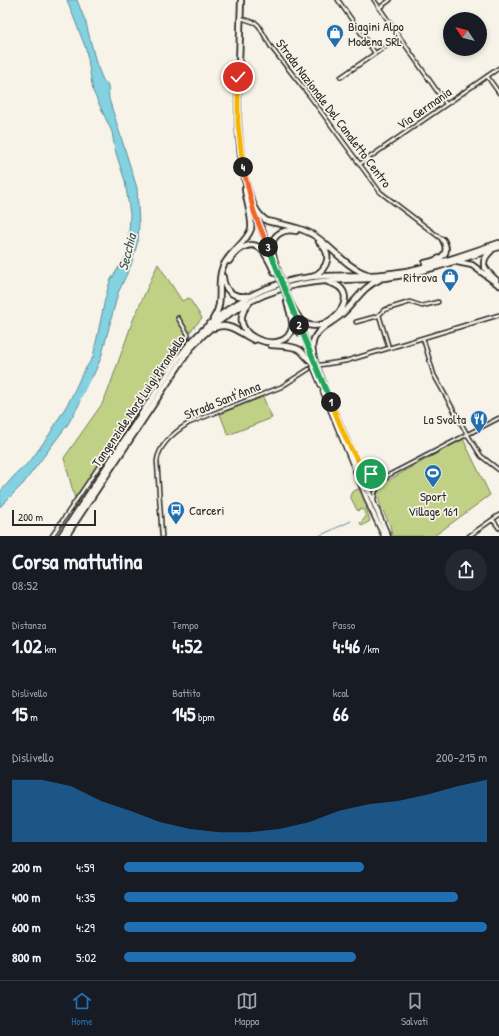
<!DOCTYPE html>
<html lang="it">
<head>
<meta charset="utf-8">
<style>
  body { margin:0; font-family:"Patrick Hand",sans-serif; background:#242831; color:#f1f3f6; height:100vh; display:flex; flex-direction:column; font-size:15px; white-space:nowrap }
  * { box-sizing:border-box; margin:0 }
  p { font-size:13px; color:#9ea1a6 }
  .icon { flex:none; width:22px; height:22px; fill:none; stroke:currentColor; stroke-width:2; stroke-linecap:round; stroke-linejoin:round }
  .map { position:relative; height:536px; overflow:hidden }
  .panel { display:flex; flex-direction:column; background:#171b24; flex:1 }
  .panel>* { flex:none }
  .needle { width:26px; rotate:305deg }
  .buttons { position:absolute; left:443px; top:12px; display:grid; gap:8px }
  .buttons a { display:grid; place-items:center; width:44px; height:44px; border-radius:50%; background:#171b24; box-shadow:0 2px 6px #0003; font-size:20px }
  .scale { position:absolute; left:12px; bottom:10px; width:84px; box-sizing:border-box; padding-left:4px; border:2px solid #2b2b2b; border-top:0; font-size:11px; line-height:14px; white-space:nowrap; color:#2b2b2b; -webkit-text-stroke:3px #f7f3e8; paint-order:stroke }
  .pin { position:absolute; display:grid; place-items:center; width:34px; height:34px; color:#fff; margin:-17px; border:2px solid #fff; border-radius:50%; box-shadow:0 1px 4px #0007 }
  .km { position:absolute; width:20px; height:20px; margin:-10px; border-radius:50%; background:#222; color:#fff; font-size:11px; line-height:20px; text-align:center }
  .round { display:grid; place-items:center; flex:none; width:42px; height:42px; border-radius:21px; background:#242831 }
  .summary { display:flex; align-items:center; justify-content:space-between; height:68px; padding:0 12px }
  h1 { font-size:22px; font-weight:800; line-height:30px }
  .stats { display:grid; grid-template-columns:repeat(3,1fr); gap:6px; height:68px; padding:4px 12px }
  .stats div { display:grid; align-content:center }
  .stats b { font-size:20px; font-weight:800 }
  .stats small { font-size:11px; font-weight:400 }
  .stats p { font-size:11px }
  .chart { height:112px; padding:8px 12px }
  .chart p { display:flex; justify-content:space-between }
  .chart svg { width:100%; height:72px; margin-top:4px; fill:#1f6fb2; opacity:.7 }
  ul { padding:0 12px; list-style:none; font-size:13px }
  li { display:grid; grid-template-columns:64px 48px 1fr; align-items:center; height:30px }
  li i { height:10px; border-radius:5px; background:#1f6fb2 }
  .tabs { display:flex; justify-content:space-around; align-items:center; height:56px; border-top:1px solid #363941; background:#171b24; font-size:11px; color:#9ea1a6 }
  .tabs a { display:grid; justify-items:center; gap:2px }
  .tabs .active { color:#1f6fb2 }
  .map>svg:first-child { display:block }
  .green { fill:#c0d186; stroke:#767e58 }
  .water { fill:#83d1e1; stroke:#608f98 }
  .lines { fill:none; stroke-linecap:round; stroke-linejoin:round }
  .stream { stroke:#608f98; stroke-width:1 }
  .river { stroke:#83d1e1; stroke-width:5 }
  .minor-casing { stroke:#2b2b2b; stroke-width:5.5 }
  .secondary-casing { stroke:#2b2b2b; stroke-width:7 }
  .primary-casing { stroke:#2b2b2b; stroke-width:8 }
  .trunk-casing { stroke:#2b2b2b; stroke-width:8 }
  .minor { stroke:#f7f3e8; stroke-width:2.5 }
  .secondary { stroke:#f7f3e8; stroke-width:4 }
  .primary { stroke:#f7f3e8; stroke-width:4.5 }
  .trunk { stroke:#f7f3e8; stroke-width:4.5 }
  .primary-bridge-casing { stroke:#2b2b2b; stroke-width:8; stroke-linecap:butt }
  .primary-bridge { stroke:#f7f3e8; stroke-width:4.5 }
  .split-1-casing { stroke:#fff; stroke-width:8 }
  .split-2-casing { stroke:#fff; stroke-width:8 }
  .split-3-casing { stroke:#fff; stroke-width:8 }
  .split-4-casing { stroke:#fff; stroke-width:8 }
  .split-5-casing { stroke:#fff; stroke-width:8 }
  .split-1 { stroke:#f5b400; stroke-width:5 }
  .split-2 { stroke:#22a559; stroke-width:5 }
  .split-3 { stroke:#22a559; stroke-width:5 }
  .split-4 { stroke:#f0652b; stroke-width:5 }
  .split-5 { stroke:#f5b400; stroke-width:5 }
  .labels { text-anchor:middle; stroke-width:3.5; stroke-linejoin:round; paint-order:stroke }
  .poi-label { font-size:13px; fill:#2b2b2b; stroke:#f7f3e8; text-anchor:start }
  .street-label { font-size:13px; fill:#2b2b2b; stroke:#f7f3e8 }
  .water-label { font-size:14px; font-style:italic; fill:#415458; stroke:#f7f3e8 }
</style>
</head>
<body>
<div class="map">
<svg width="499" height="536" viewBox="0 0 499 536">
  <rect width="100%" height="100%" fill="#f7f3e8"/>
  <filter id="ink" filterUnits="userSpaceOnUse"><feTurbulence type="fractalNoise" baseFrequency=".025" numOctaves="2"/><feDisplacementMap in="SourceGraphic" scale="8" xChannelSelector="R" yChannelSelector="G"/><feConvolveMatrix kernelMatrix="1 2 1 2 8 2 1 2 1" color-interpolation-filters="sRGB"/></filter>
  <g filter="url(#ink)">
    <path class="green" d="M 158,264 L 182,301 L 189,298 L 202,318 L 169,356 L 75,499 L 64,458 L 102,404 L 108,391 L 133,320 Z
      M 263,397 L 272,418 L 228,435 L 220,414 Z
      M 463,439 L 490,495 L 434,536 L 392,536 L 390,525 L 381,507 L 377,494 L 381,486 L 389,480 Z
      M 358,489 L 362,491 L 367,505 L 366,508 L 370,521 L 362,526 L 360,523 L 366,517 L 364,513 L 365,511 L 360,509 L 359,511 L 357,510 L 350,496 L 352,492 Z"/>
    <path class="water" d="M 67,0 L 77,0 L 86,23 L 96,63 L 103,80 L 108,86 L 109,99 L 137,188 L 139,224 L 138,241 L 131,265 L 118,293 L 101,358 L 93,376 L 83,384 L 79,392 L 80,403 L 68,424 L 23,484 L 0,507 L 0,492 L 14,476 L 31,460 L 49,435 L 71,398 L 82,374 L 93,357 L 105,299 L 110,281 L 128,253 L 130,214 L 125,181 L 115,150 L 112,132 L 93,91 L 86,49 Z"/>
    <g class="lines">
      <path class="stream" d="M 319,536 L 351,521"/>
      <path class="river" d="M 77,401 L 90,374"/>
      <defs>
        <path id="minor" d="M 338,0 L 375,53
          M 374,0 L 446,104
          M 379,8 L 390,0
          M 241,18 L 256,23 L 259,26 L 271,47 L 309,95 L 380,192 L 443,240
          M 487,76 L 499,93
          M 341,77 L 399,37
          M 360,164 L 499,68
          M 379,315 L 389,348
          M 356,322 L 378,316 L 384,310 L 410,302 L 422,306 L 438,302
          M 423,338 L 434,375 L 467,434 L 481,456 L 499,470
          M 320,365 L 346,361 L 499,315
          M 357,461 C 365,470 372,477 385,475
          M 365,485 L 391,474 L 499,418
          M 374,501 C 374,489 379,484 387,477
          M 493,520 L 499,528
          M 52,536 L 116,441 L 171,356 L 188,336 L 188,334 L 178,318
          M 162,536 L 157,461 C 159,444 176,431 189,423 L 281,387 L 309,369
          M 469,536 L 499,515"/>
        <path id="secondary" d="M 295,313 L 313,359
          M 292,315 L 299,333
          M 310,358 L 321,385
          M 321,380 L 388,536
          M 323,391 L 371,509 L 384,536"/>
        <path id="primary" d="M 241,0 L 238,95 L 238,124 L 241,156 L 246,183
          M 252,204 L 273,259"/>
        <path id="trunk" d="M 245,180 C 250,195 253,212 267,221 C 283,225 301,227 315,236 C 332,247 347,268 367,274
          M 491,251 C 478,263 485,270 496,280
          M 229,261 C 237,249 254,236 265,254 C 269,260 272,267 275,273
          M 457,262 L 472,265 L 499,285
          M 425,263 C 438,260 452,256 443,240
          M 278,272 C 276,264 272,255 272,247 C 272,234 285,228 296,231
          M 314,276 C 328,268 333,254 319,242
          M 223,277 C 224,291 234,298 248,296
          M 289,301 C 293,308 297,317 303,322 C 325,339 369,292 328,282
          M 249,303 C 220,336 287,359 292,327 C 293,319 289,310 287,302
          M 213,319 C 225,302 216,287 222,269 C 227,253 246,244 251,229 C 253,220 246,200 245,189
          M 214,328 C 229,321 241,334 254,340
          M 271,345 C 280,346 292,345 300,350 C 304,353 306,358 311,361
          M 323,383 C 319,371 310,355 313,342 C 316,329 332,323 341,315 C 355,303 362,287 379,280
          M 61,536 L 179,357 C 211,315 258,283 311,277 C 331,275 350,276 369,275 C 381,275 394,273 406,271 C 437,265 468,253 499,243
          M 66,536 L 190,349 C 222,312 266,287 315,282 C 338,279 362,280 385,278 C 424,273 462,259 499,247"/>
      </defs>
      <use href="#minor" class="minor-casing"/>
      <use href="#secondary" class="secondary-casing"/>
      <use href="#primary" class="primary-casing"/>
      <use href="#trunk" class="trunk-casing"/>
      <use href="#minor" class="minor"/>
      <use href="#secondary" class="secondary"/>
      <use href="#primary" class="primary"/>
      <use href="#trunk" class="trunk"/>
      <defs>
        <path id="primary-bridge" d="M 278,272 L 289,301"/>
      </defs>
      <use href="#primary-bridge" class="primary-bridge-casing"/>
      <use href="#primary-bridge" class="primary-bridge"/>
    </g>
  </g>
  <g class="lines" filter="url(#ink)">
    <defs>
      <path id="split-1" d="M 331,402 C 339,422 353,463 371,474"/>
      <path id="split-2" d="M 299,325 L 331,402"/>
      <path id="split-3" d="M 268,247 L 299,325"/>
      <path id="split-4" d="M 243,167 L 254,212 L 268,247"/>
      <path id="split-5" d="M 238,77 L 238,124 L 243,167"/>
    </defs>
    <use href="#split-1" class="split-1-casing"/>
    <use href="#split-2" class="split-2-casing"/>
    <use href="#split-3" class="split-3-casing"/>
    <use href="#split-4" class="split-4-casing"/>
    <use href="#split-5" class="split-5-casing"/>
    <use href="#split-1" class="split-1"/>
    <use href="#split-2" class="split-2"/>
    <use href="#split-3" class="split-3"/>
    <use href="#split-4" class="split-4"/>
    <use href="#split-5" class="split-5"/>
  </g>
  <defs>
    <symbol id="shop-pin" viewBox="-11 -11 22 30"><path d="M0 17L-7.5 6A9.5 9.5 0 1 1 7.5 6Z" fill="#1f6fb2" stroke="#f7f3e8"/><path d="M-5-2.5h2.3a2.7 3.5 0 0 1 5.4 0H5L5.5 6h-11ZM-1.5-2.5h3a1.5 2.3 0 0 0-3 0Z" fill="#fff"/></symbol>
    <symbol id="restaurant-pin" viewBox="-11 -11 22 30"><path d="M0 17L-7.5 6A9.5 9.5 0 1 1 7.5 6Z" fill="#1f6fb2" stroke="#f7f3e8"/><path d="M-5-6h1v4h1v-4h1v4h1v-4h1v5L-1.5 .5V6h-2V.5L-5-1ZM5-6V6H3V1.5H1.5Q1.5-4 5-6Z" fill="#fff"/></symbol>
    <symbol id="stadium-pin" viewBox="-11 -11 22 30"><path d="M0 17L-7.5 6A9.5 9.5 0 1 1 7.5 6Z" fill="#1f6fb2" stroke="#f7f3e8"/><path d="M0-5a6.5 5 0 1 0 0 10a6.5 5 0 1 0 0-10ZM-3.5-1.8h7v3.6h-7Z" fill="#fff"/></symbol>
    <symbol id="bus-pin" viewBox="-11 -11 22 30"><path d="M0 17L-7.5 6A9.5 9.5 0 1 1 7.5 6Z" fill="#1f6fb2" stroke="#f7f3e8"/><path d="M-5-6H5V4H4V6H2V4H-2V6H-4V4H-5ZM-3.5-4V0h7V-4ZM-3.5 1.2v1.5H-2V1.2ZM2 1.2v1.5H3.5V1.2Z" fill="#fff"/></symbol>
  </defs>
  <g fill-rule="evenodd">
    <use href="#shop-pin" x="325" y="23" width="20" height="27"/>
    <use href="#shop-pin" x="440" y="267" width="20" height="27"/>
    <use href="#restaurant-pin" x="469" y="409" width="20" height="27"/>
    <use href="#stadium-pin" x="423" y="463" width="20" height="27"/>
    <use href="#bus-pin" x="166" y="500" width="20" height="27"/>
  </g>
  <g class="labels">
    <g class="poi-label">
      <text x="348" y="31">Biagini Alpo<tspan x="348" dy="15">Modena SRL</tspan></text>
      <text x="437" y="282" text-anchor="end">Ritrova</text>
      <text x="466" y="424" text-anchor="end">La Svolta</text>
      <text x="433" y="501" text-anchor="middle">Sport<tspan x="433" dy="15">Village 161</tspan></text>
      <text x="189" y="515">Carceri</text>
    </g>
    <g class="street-label">
      <text transform="translate(424 108) rotate(-35)" y="5">Via Germania</text>
      <text transform="translate(334 113) rotate(53)" y="5">Strada Nazionale Del Canaletto Centro</text>
      <text transform="translate(222 400) rotate(-22)" y="5">Strada Sant'Anna</text>
      <text transform="translate(138 401) rotate(-56)" y="5">Tangenziale Nord Luigi Pirandello</text>
    </g>
    <g class="water-label">
      <text transform="translate(127 252) rotate(-76)" y="5">Secchia</text>
    </g>
  </g>
</svg>
<div class="buttons">
<a><svg class="needle" viewBox="-14 -14 28 28"><path d="M0-13l5 13h-10z" fill="#e53935"/><path d="M0 13l5-13h-10z" fill="#9ea1a6"/></svg></a>
</div>
<div class="scale">200 m</div>
<div class="pin" style="left:371px;top:474px;background:#1e9e55"><svg class="icon" aria-label="arrive" viewBox="0 0 24 24"><path d="M6 21V4h12l-3 4 3 4H6"/></svg></div>
<div class="pin" style="left:238px;top:77px;background:#d93025"><svg class="icon" aria-label="check" viewBox="0 0 24 24"><path d="M5 12l5 5 9-10"/></svg></div>
<b class="km" style="left:331px;top:402px">1</b>
<b class="km" style="left:299px;top:325px">2</b>
<b class="km" style="left:268px;top:247px">3</b>
<b class="km" style="left:243px;top:167px">4</b>
</div>
<section class="panel">
<div class="summary"><div><h1>Corsa mattutina</h1><p>08:52</p></div><a class="round"><svg class="icon" aria-label="share" viewBox="0 0 24 24"><path d="M12 15V3M7 8l5-5 5 5M5 13v7h14v-7"/></svg></a></div>
<div class="stats">
<div><p>Distanza</p><b>1.02<small> km</small></b></div>
<div><p>Tempo</p><b>4:52</b></div>
<div><p>Passo</p><b>4:46<small> /km</small></b></div>
</div>
<div class="stats">
<div><p>Dislivello</p><b>15<small> m</small></b></div>
<div><p>Battito</p><b>145<small> bpm</small></b></div>
<div><p>kcal</p><b>66</b></div>
</div>
<div class="chart"><p><span>Dislivello</span>200–215 m</p>
<svg viewBox="0 0 160 44" preserveAspectRatio="none"><path d="M0 44V6L10 6L20 10L30 19L40 25L50 32L60 36L70 38L80 38L90 36L100 32L110 25L120 21L130 19L140 15L150 10L160 6V44z"/></svg>
</div>
<ul>
<li><b>200 m</b>4:59<i style="width:66%"></i></li>
<li><b>400 m</b>4:35<i style="width:92%"></i></li>
<li><b>600 m</b>4:29<i style="width:100%"></i></li>
<li><b>800 m</b>5:02<i style="width:64%"></i></li>
</ul>
</section>
<nav class="tabs">
<a class="active"><svg class="icon" aria-label="home" viewBox="0 0 24 24"><path d="M3 11l9-7 9 7M6 9v11h12V9"/></svg>Home</a>
<a><svg class="icon" aria-label="map" viewBox="0 0 24 24"><path d="M3 6l6-2 6 2 6-2v14l-6 2-6-2-6 2zM9 4v14M15 6v14"/></svg>Mappa</a>
<a><svg class="icon" aria-label="saved" viewBox="0 0 24 24"><path d="M7 4h10v16l-5-4-5 4z"/></svg>Salvati</a>
</nav>
</body>
</html>
